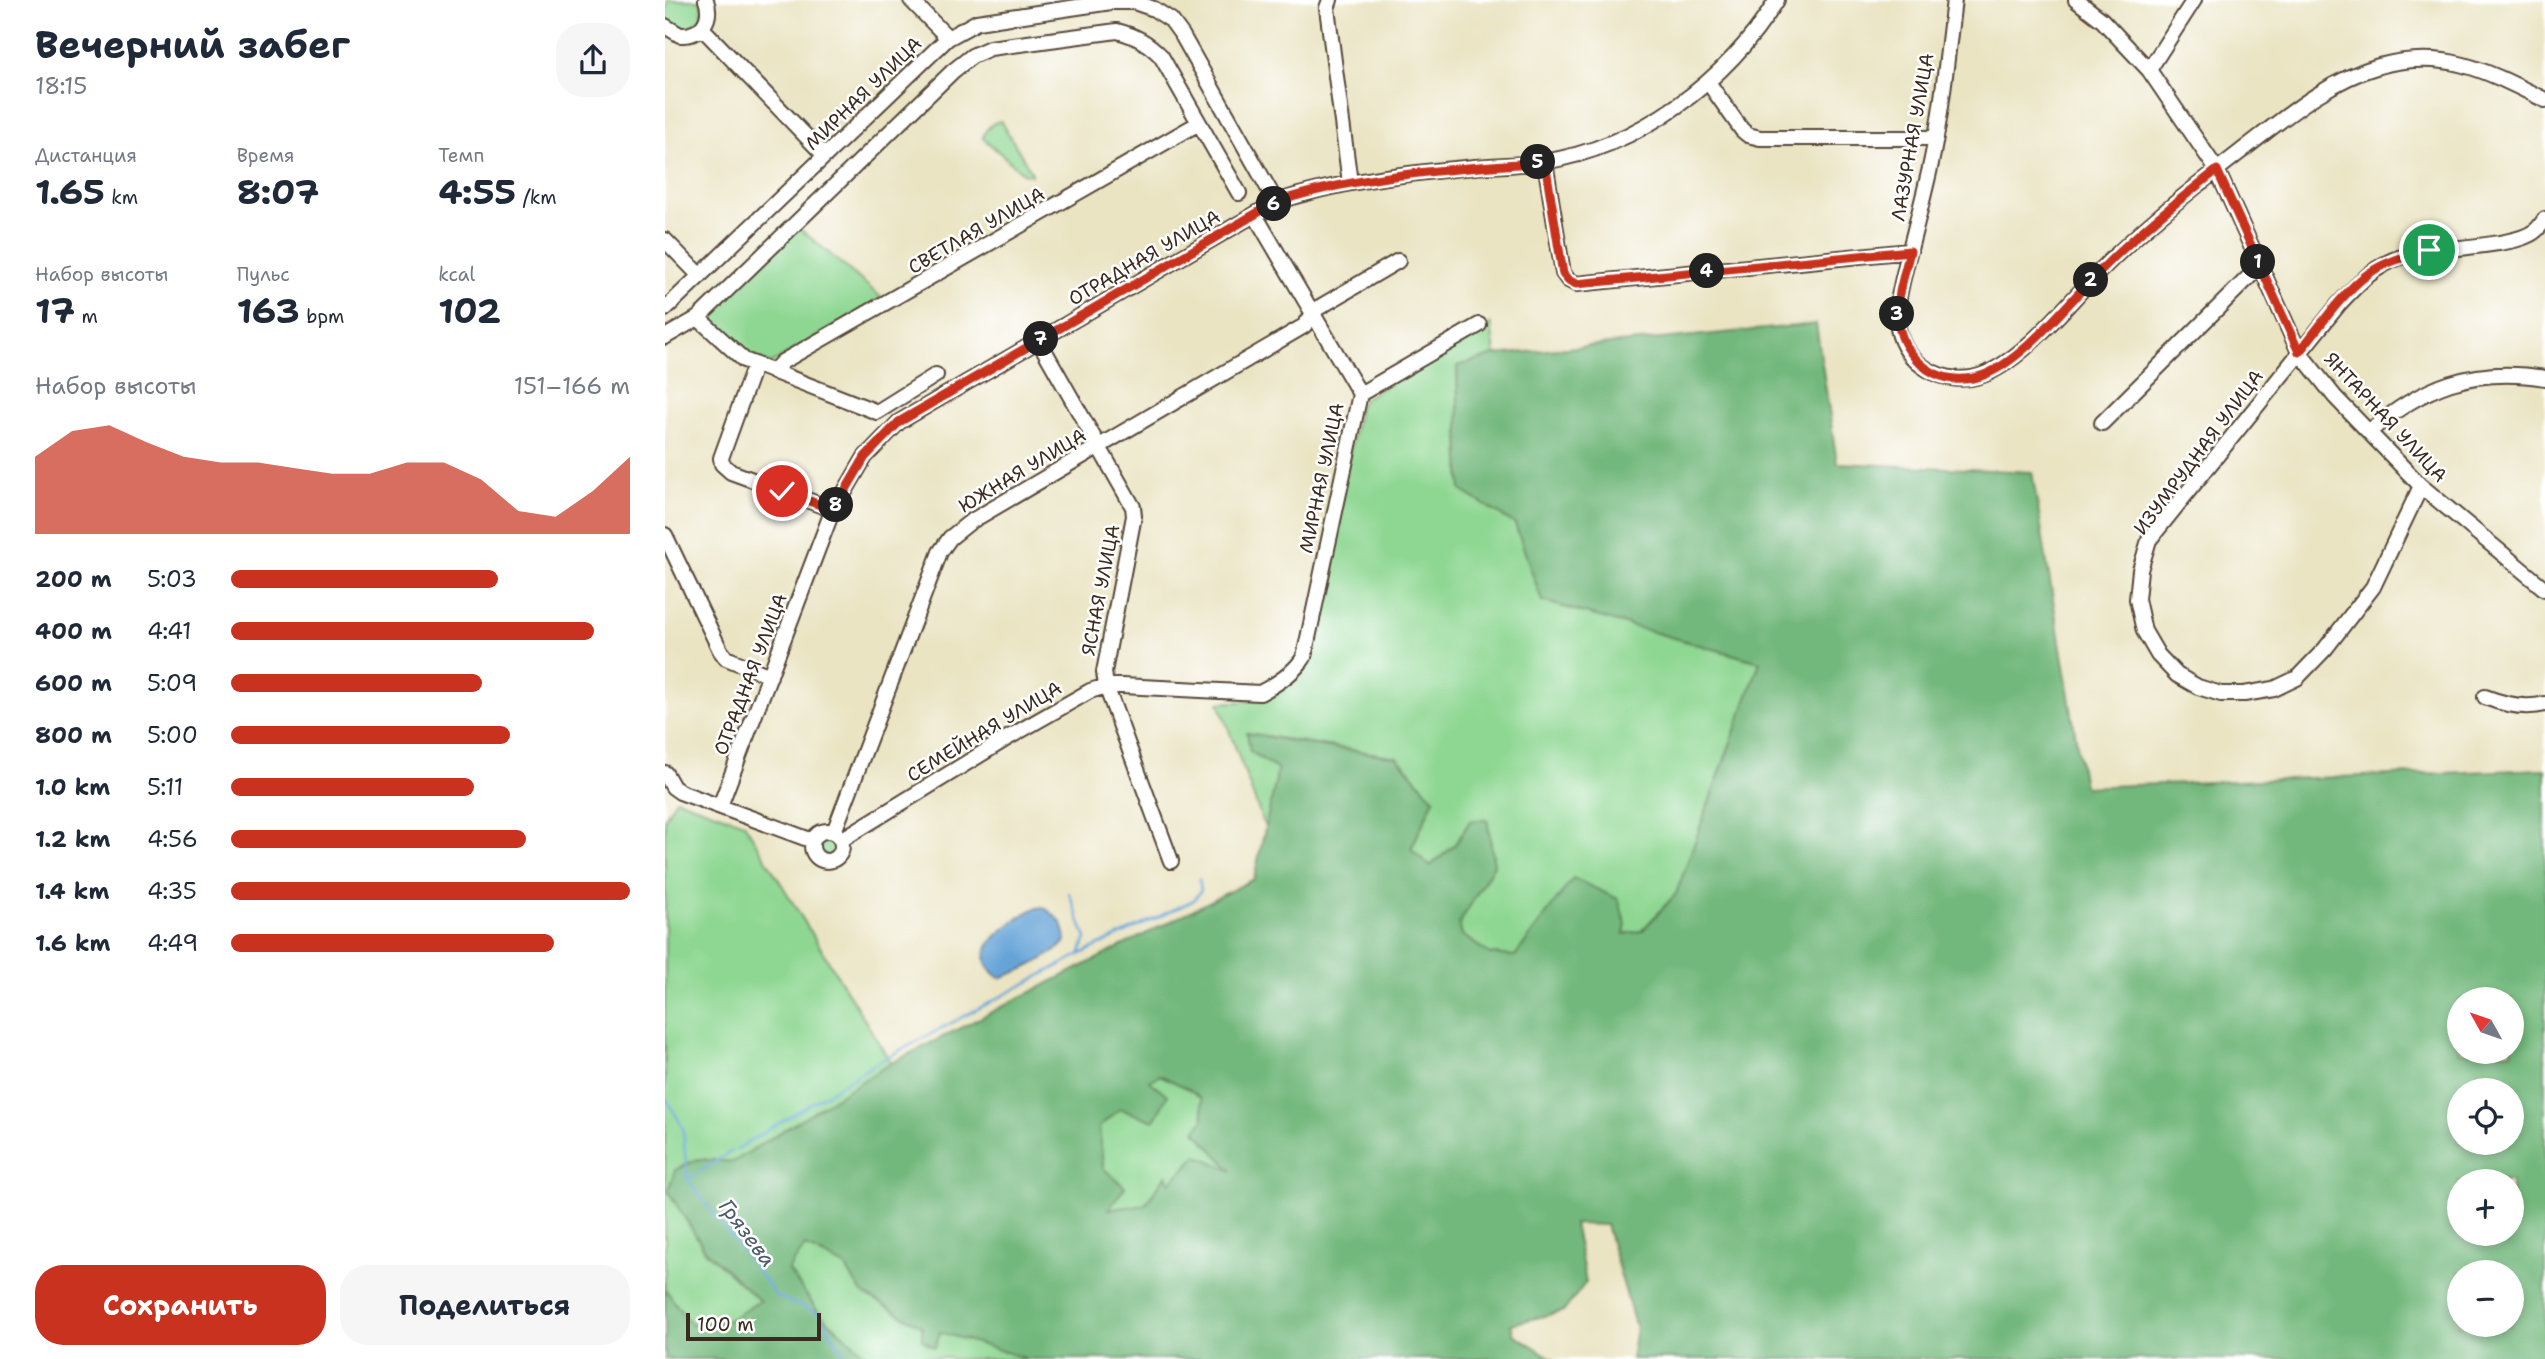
<!DOCTYPE html>
<html lang="ru">
<head>
<meta charset="utf-8">
<style>
  body { margin:0; font-family:"Shantell Sans",sans-serif; background:#f6f6f7; color:#1f2937; height:100vh; display:flex; flex-direction:column; font-size:26px; white-space:nowrap }
  * { box-sizing:border-box; margin:0 }
  p { font-size:23px; color:#747a83 }
  .icon { flex:none; width:38px; height:38px; fill:none; stroke:currentColor; stroke-width:2; stroke-linecap:round; stroke-linejoin:round }
  .map { position:relative; flex:1; overflow:hidden }
  .drawer { display:flex; flex-direction:column; background:#fff; width:665px }
  .drawer>* { flex:none }
  .needle { width:46px; rotate:310deg }
  .buttons { position:absolute; left:1782px; top:987px; display:grid; gap:14px }
  .buttons a { display:grid; place-items:center; width:77px; height:77px; border-radius:50%; background:#fff; box-shadow:0 4px 10px #0003; font-size:35px }
  .scale { position:absolute; left:21px; bottom:18px; width:135px; box-sizing:border-box; padding-left:7px; border:4px solid #3b2a1e; border-top:0; font-size:19px; line-height:24px; white-space:nowrap; color:#3b2a1e; -webkit-text-stroke:5px #fff; paint-order:stroke }
  .pin { position:absolute; display:grid; place-items:center; width:60px; height:60px; color:#fff; margin:-30px; border:4px solid #fff; border-radius:50%; box-shadow:0 2px 7px #0007 }
  .km { position:absolute; width:35px; height:35px; margin:-18px; border-radius:50%; background:#222; color:#fff; font-size:19px; line-height:35px; text-align:center }
  .round { display:grid; place-items:center; flex:none; width:74px; height:74px; border-radius:28px; background:#f6f6f7 }
  .overview { display:flex; align-items:center; justify-content:space-between; height:119px; padding:0 35px }
  h1 { font-size:38px; font-weight:700; line-height:52px }
  .metrics { display:grid; grid-template-columns:repeat(3,1fr); gap:10px; height:119px; padding:7px 35px }
  .metrics div { display:grid; align-content:center }
  .metrics b { font-size:35px; font-weight:700 }
  .metrics small { font-size:19px; font-weight:400 }
  .metrics p { font-size:19px }
  .chart { height:196px; padding:14px 35px }
  .chart p { display:flex; justify-content:space-between }
  .chart svg { width:100%; height:126px; margin-top:7px; fill:#c8321e; opacity:.7 }
  .primary-button { display:flex; gap:14px; margin-top:auto; padding:14px 35px }
  .primary-button a { flex:1; height:80px; border-radius:28px; background:#c8321e; color:#fff; font-size:28px; font-weight:700; line-height:80px; text-align:center }
  .primary-button a+a { background:#f6f6f7; color:#1f2937 }
  ul { padding:0 35px; list-style:none; font-size:23px }
  li { display:grid; grid-template-columns:112px 84px 1fr; align-items:center; height:52px }
  li i { height:18px; border-radius:9px; background:#c8321e }
  main { display:flex; flex:1; min-height:0 }
  .map>svg:first-child { display:block }
  .green { fill:#8ed792; stroke:#648058; stroke-width:2 }
  .forest { fill:#72b87c; stroke:#56714d; stroke-width:2; fill-rule:evenodd }
  .water { fill:#66a4d8; stroke:#50677b; stroke-width:2 }
  .lines { fill:none; stroke-linecap:round; stroke-linejoin:round }
  .stream { stroke:#66a4d8; stroke-width:2.5 }
  .minor-casing { stroke:#554637; stroke-width:18 }
  .minor { stroke:#fff; stroke-width:14 }
  .route-casing { stroke:#fff; stroke-width:14 }
  .route { stroke:#c8321e; stroke-width:9 }
  .labels { text-anchor:middle; stroke-width:5; stroke-linejoin:round; paint-order:stroke }
  .street-label { font-size:19px; fill:#3b2a1e; stroke:#fff }
  .water-label { font-size:21px; font-style:italic; fill:#4c5b68; stroke:#fff }
</style>
</head>
<body>
<main>
<section class="drawer">
<div class="overview"><div><h1>Вечерний забег</h1><p>18:15</p></div><a class="round"><svg class="icon" aria-label="share" viewBox="0 0 24 24"><path d="M12 15V3M7 8l5-5 5 5M5 13v7h14v-7"/></svg></a></div>
<div class="metrics">
<div><p>Дистанция</p><b>1.65<small> km</small></b></div>
<div><p>Время</p><b>8:07</b></div>
<div><p>Темп</p><b>4:55<small> /km</small></b></div>
</div>
<div class="metrics">
<div><p>Набор высоты</p><b>17<small> m</small></b></div>
<div><p>Пульс</p><b>163<small> bpm</small></b></div>
<div><p>kcal</p><b>102</b></div>
</div>
<div class="chart"><p><span>Набор высоты</span>151–166 m</p>
<svg viewBox="0 0 160 44" preserveAspectRatio="none"><path d="M0 44V17L10 8L20 6L30 12L40 17L50 19L60 19L70 21L80 23L90 23L100 19L110 19L120 25L130 36L140 38L150 29L160 17V44z"/></svg>
</div>
<ul>
<li><b>200 m</b>5:03<i style="width:67%"></i></li>
<li><b>400 m</b>4:41<i style="width:91%"></i></li>
<li><b>600 m</b>5:09<i style="width:63%"></i></li>
<li><b>800 m</b>5:00<i style="width:70%"></i></li>
<li><b>1.0 km</b>5:11<i style="width:61%"></i></li>
<li><b>1.2 km</b>4:56<i style="width:74%"></i></li>
<li><b>1.4 km</b>4:35<i style="width:100%"></i></li>
<li><b>1.6 km</b>4:49<i style="width:81%"></i></li>
</ul>
<div class="primary-button"><a>Сохранить</a><a>Поделиться</a></div>
</section>
<div class="map">
<svg width="1880" height="1359" viewBox="0 0 1880 1359">
  <rect width="100%" height="100%" fill="#fff"/>
  <filter id="ink" filterUnits="userSpaceOnUse"><feTurbulence type="fractalNoise" baseFrequency=".0143" numOctaves="2"/><feDisplacementMap in="SourceGraphic" scale="14" xChannelSelector="R" yChannelSelector="G"/><feConvolveMatrix kernelMatrix="1 2 1 2 8 2 1 2 1" color-interpolation-filters="sRGB"/></filter>
  <filter id="wash" filterUnits="userSpaceOnUse"><feTurbulence type="fractalNoise" baseFrequency=".00686" numOctaves="4" result="noise"/><feDisplacementMap in="SourceGraphic" scale="28" xChannelSelector="R" yChannelSelector="G"/><feGaussianBlur stdDeviation="1.57" result="paint"/><feColorMatrix in="noise" values="0 0 0 0 0 0 0 0 0 0 0 0 0 0 0 0 0 1.4 0 .05"/><feComposite in="paint" operator="in"/></filter>
  <g filter="url(#wash)">
    <rect width="100%" height="100%" fill="#eae4c3"/>
    <path class="green" d="M 3,0 L 36,0 L 37,19 L 21,31 L 3,23 L 0,15 Z
      M 336,121 L 367,173 L 366,175 L 358,173 L 318,138 C 319,131 328,121 336,121 Z
      M 134,228 L 217,298 L 106,364 L 83,356 L 42,321 L 43,315 Z
      M 826,324 L 830,355 L 792,366 L 796,490 L 850,524 L 877,601 L 1095,662 L 1011,894 L 976,931 L 959,934 L 908,879 L 850,956 L 825,954 L 797,935 L 794,924 L 829,865 L 822,819 L 805,821 L 790,845 L 765,866 L 746,849 L 769,799 L 732,757 L 583,733 L 585,751 L 613,770 L 601,830 L 554,703 L 600,700 L 644,664 L 694,406 L 700,398 Z
      M 11,799 L 79,823 L 226,1063 L 68,1162 L 33,1159 L 39,1250 L 95,1301 L 64,1320 L 26,1325 L 0,1289 L 0,818 Z
      M152 846a10 10 0 1 1 20 0a10 10 0 1 1-20 0Z
      M 495,1075 L 524,1089 L 536,1098 L 539,1119 L 569,1172 L 505,1183 L 500,1176 L 480,1205 L 443,1210 L 434,1127 L 484,1081 Z
      M 139,1246 L 180,1266 L 197,1293 L 258,1326 L 270,1346 L 275,1331 L 363,1359 L 288,1359 L 259,1356 L 261,1359 L 206,1359 L 155,1314 L 123,1269 Z"/>
    <path class="forest" d="M 1151,324 L 1172,463 L 1367,472 L 1419,787 L 1880,769 L 1880,1359 L 966,1359 L 971,1328 L 941,1225 L 909,1224 L 921,1282 L 899,1311 L 846,1324 L 849,1334 L 888,1359 L 363,1359 L 275,1332 L 270,1347 L 257,1340 L 257,1326 L 197,1293 L 180,1266 L 140,1246 L 123,1270 L 155,1314 L 206,1359 L 0,1359 L 0,1289 L 26,1325 L 64,1320 L 95,1301 L 40,1250 L 3,1191 L 10,1170 L 33,1159 L 68,1162 L 226,1063 L 589,879 L 613,770 L 585,751 L 582,733 L 648,745 L 732,757 L 769,799 L 746,849 L 765,866 L 790,845 L 805,821 L 822,819 L 829,865 L 794,924 L 797,935 L 825,954 L 850,956 L 908,878 L 953,899 L 961,924 L 959,934 L 977,931 L 1011,894 L 1095,662 L 877,601 L 850,524 L 796,490 L 792,366 L 830,355 ZM 1846,999 L 1846,1052 L 1794,1052 L 1794,999 ZM 495,1075 L 524,1089 L 536,1098 L 539,1119 L 530,1131 L 567,1171 L 532,1155 L 505,1183 L 501,1175 L 480,1205 L 444,1209 L 460,1187 L 438,1168 L 434,1127 L 455,1109 L 489,1121 L 503,1095 L 484,1081 ZM 1846,1090 L 1846,1143 L 1794,1143 L 1794,1090 ZM 1794,1181 L 1846,1181 L 1846,1234 L 1794,1234 ZM 1794,1272 L 1846,1272 L 1846,1325 L 1794,1325 Z"/>
    <path class="water" d="M 378,907 C 392,916 400,923 401,941 C 385,958 357,971 334,978 C 305,957 328,936 348,922 C 358,915 366,908 378,907 Z"/>
    <g class="lines">
      <path class="stream" d="M 404,893 L 421,938 L 416,952
        M 0,1096 L 18,1128 L 22,1179 L 111,1296 L 155,1314 L 182,1359
        M 72,1149 L 215,1061 L 416,954 L 529,900 L 536,890 L 534,879
        M 23,1179 L 67,1151"/>
    </g>
  </g>
  <g filter="url(#ink)">
    <g class="lines">
      <defs>
        <path id="minor" d="M 246,0 L 283,38
          M 665,0 L 662,8 L 685,183
          M 1289,0 C 1282,56 1277,113 1265,168 C 1258,199 1250,230 1242,261 C 1237,283 1230,305 1233,328 C 1239,365 1281,387 1315,376 C 1356,363 1403,303 1433,273 C 1477,228 1526,190 1575,152 C 1617,120 1661,81 1714,66 C 1780,48 1822,71 1880,100
          M 1411,0 L 1437,20 L 1484,70 L 1552,170 L 1634,352 L 1670,397 L 1756,486 L 1880,589
          M 0,26 L 15,35 C 36,36 48,20 41,0
          M 37,28 L 160,156
          M 1484,70 L 1529,0
          M 1043,82 L 1077,130 L 1083,135 L 1095,138 L 1271,138
          M 880,162 L 898,273 L 903,280 L 911,284 L 1245,251
          M 0,240 L 35,276
          M 0,309 L 283,38 L 312,22 L 446,2 L 469,2 L 489,9 L 506,20 L 517,35 L 611,202
          M 33,318 L 79,360 L 212,412 L 271,375
          M 0,337 L 33,318 L 288,71 L 307,56 L 325,48 L 452,31 C 471,36 482,42 496,56 L 574,193
          M 374,341 L 468,507 L 469,516 L 439,672 L 441,686 L 506,861
          M 90,364 L 56,458 L 57,464 L 66,472 L 169,510
          M 108,372 L 117,362 L 534,123
          M 695,394 L 814,325
          M 1437,423 L 1595,266
          M 1704,432 C 1757,386 1809,366 1880,378
          M 1756,486 L 1708,587 L 1660,649 L 1632,678 L 1609,689 L 1579,694 L 1556,694 L 1533,687 L 1512,675 L 1493,655 L 1479,631 L 1472,599 L 1475,570 L 1484,540 L 1674,304 C 1692,285 1708,267 1733,258 C 1768,246 1848,249 1870,231 C 1874,228 1877,223 1880,219
          M 0,535 L 55,650 L 61,658 L 105,676
          M 1820,697 C 1838,704 1861,709 1880,704
          M 0,773 L 8,787 L 15,792 L 148,841
          M 55,806 L 165,517 L 200,457 L 234,422 L 611,202 C 675,181 743,173 810,167 C 832,165 856,165 878,162 C 974,147 1062,81 1112,0
          M147 846a15 15 0 1 1 30 0a15 15 0 1 1-30 0Z
          M 169,832 L 275,552 L 285,538 L 305,522 L 639,326 L 653,308 L 733,261
          M 176,840 L 339,740 L 425,691 L 441,686 L 457,686 L 595,693 C 610,685 630,672 639,657 L 695,394 L 590,215"/>
      </defs>
      <use href="#minor" class="minor-casing"/>
      <use href="#minor" class="minor"/>
    </g>
  </g>
  <g class="lines" filter="url(#ink)">
    <defs>
      <path id="route" d="M 117,491 L 169,510 L 200,457 L 234,422 L 611,202 C 697,174 790,169 880,162 L 898,274 L 903,280 L 911,284 L 1245,251 C 1235,293 1219,330 1256,364 C 1272,379 1295,383 1316,376 C 1358,362 1403,302 1435,271 C 1471,234 1512,202 1552,170 L 1634,352 C 1654,328 1677,293 1703,274 C 1721,261 1743,256 1764,250"/>
    </defs>
    <use href="#route" class="route-casing"/>
    <use href="#route" class="route"/>
  </g>
  <g class="labels">
    <g class="street-label">
      <text transform="translate(198 93) rotate(-44)" y="7">МИРНАЯ УЛИЦА</text>
      <text transform="translate(1247 137) rotate(-80)" y="7">ЛАЗУРНАЯ УЛИЦА</text>
      <text transform="translate(311 230) rotate(-30)" y="7">СВЕТЛАЯ УЛИЦА</text>
      <text transform="translate(479 257) rotate(-30)" y="7">ОТРАДНАЯ УЛИЦА</text>
      <text transform="translate(1721 417) rotate(47)" y="7">ЯНТАРНАЯ УЛИЦА</text>
      <text transform="translate(1533 452) rotate(-53)" y="7">ИЗУМРУДНАЯ УЛИЦА</text>
      <text transform="translate(357 470) rotate(-31)" y="7">ЮЖНАЯ УЛИЦА</text>
      <text transform="translate(656 478) rotate(-78)" y="7">МИРНАЯ УЛИЦА</text>
      <text transform="translate(435 590) rotate(-79)" y="7">ЯСНАЯ УЛИЦА</text>
      <text transform="translate(85 674) rotate(-69)" y="7">ОТРАДНАЯ УЛИЦА</text>
      <text transform="translate(319 731) rotate(-31)" y="7">СЕМЕЙНАЯ УЛИЦА</text>
    </g>
    <g class="water-label">
      <text transform="translate(82 1233) rotate(53)" y="7">Грязева</text>
    </g>
  </g>
</svg>
<div class="buttons">
<a><svg class="needle" viewBox="-14 -14 28 28"><path d="M0-13l5 13h-10z" fill="#e53935"/><path d="M0 13l5-13h-10z" fill="#747a83"/></svg></a>
<a><svg class="icon" aria-label="locate" viewBox="0 0 24 24"><circle cx="12" cy="12" r="6"/><path d="M12 2v4M12 18v4M2 12h4M18 12h4"/></svg></a>
<a>+</a>
<a>−</a>
</div>
<div class="scale">100 m</div>
<div class="pin" style="left:1764px;top:250px;background:#1e9e55"><svg class="icon" aria-label="arrive" viewBox="0 0 24 24"><path d="M6 21V4h12l-3 4 3 4H6"/></svg></div>
<div class="pin" style="left:117px;top:491px;background:#d93025"><svg class="icon" aria-label="check" viewBox="0 0 24 24"><path d="M5 12l5 5 9-10"/></svg></div>
<b class="km" style="left:1593px;top:262px">1</b>
<b class="km" style="left:1426px;top:280px">2</b>
<b class="km" style="left:1232px;top:314px">3</b>
<b class="km" style="left:1042px;top:271px">4</b>
<b class="km" style="left:873px;top:162px">5</b>
<b class="km" style="left:609px;top:204px">6</b>
<b class="km" style="left:376px;top:339px">7</b>
<b class="km" style="left:171px;top:505px">8</b>
</div>
</main>
</body>
</html>
